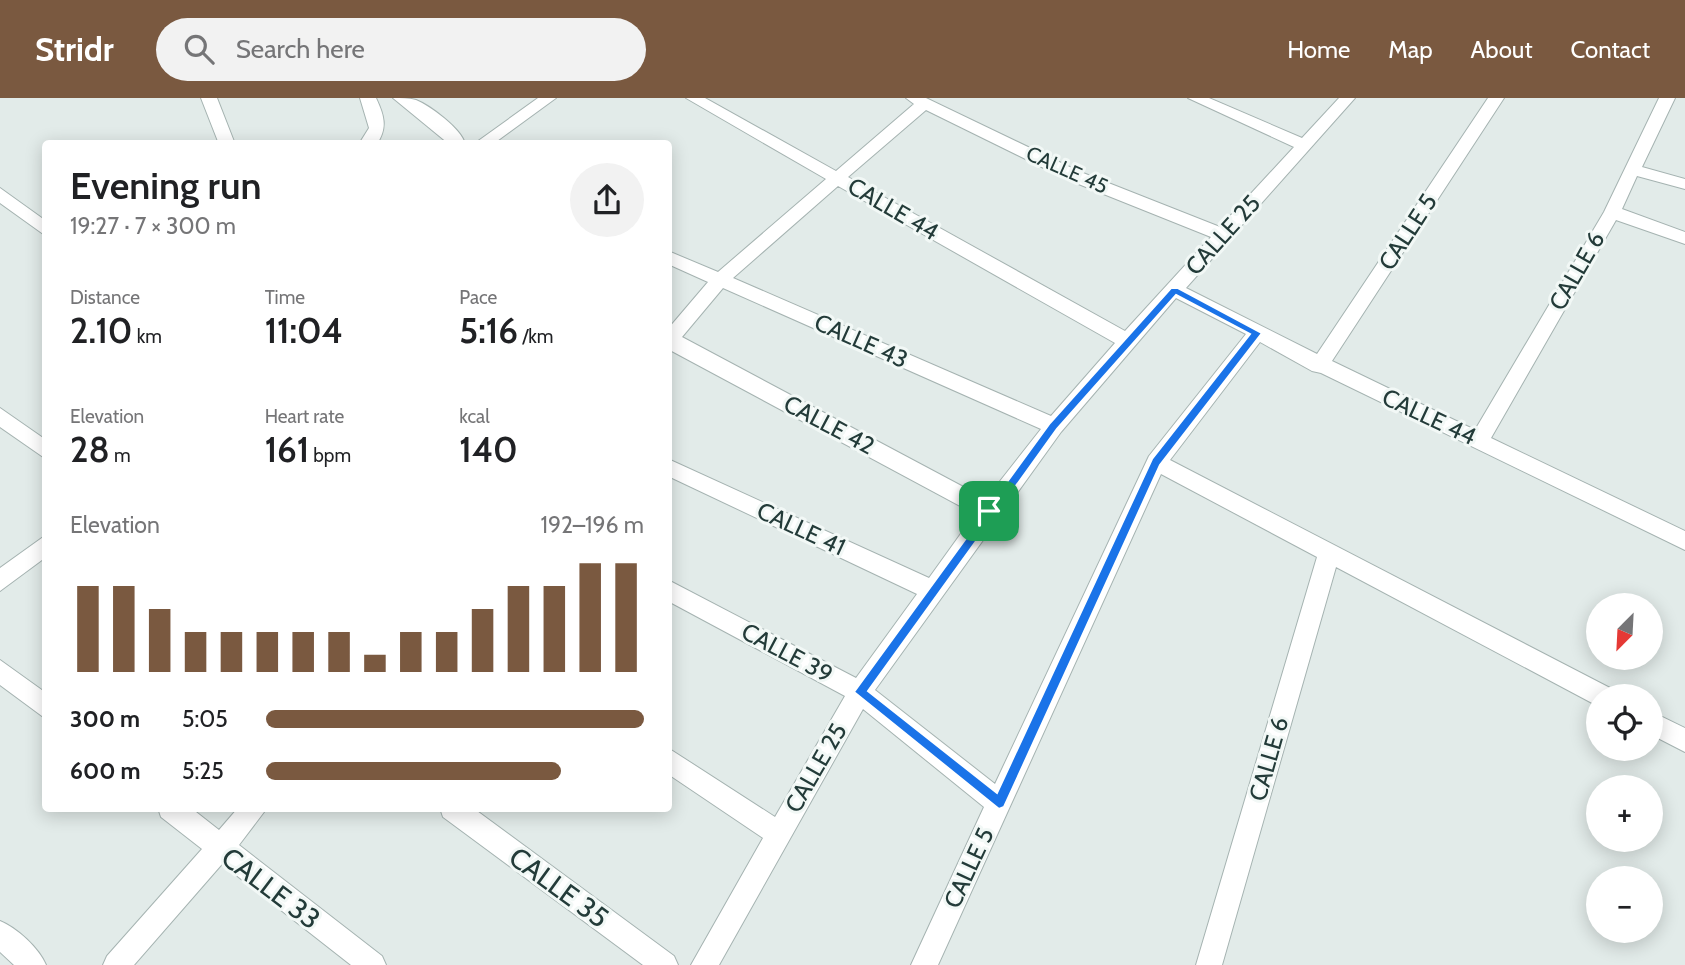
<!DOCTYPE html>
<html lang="en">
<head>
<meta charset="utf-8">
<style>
  body { margin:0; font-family:Cabin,sans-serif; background:#f2f2f2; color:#202124; height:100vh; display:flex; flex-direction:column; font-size:26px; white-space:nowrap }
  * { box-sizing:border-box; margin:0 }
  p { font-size:23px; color:#757577 }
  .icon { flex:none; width:38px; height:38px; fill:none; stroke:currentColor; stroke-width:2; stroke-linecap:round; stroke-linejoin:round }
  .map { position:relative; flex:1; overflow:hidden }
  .drawer { position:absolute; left:42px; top:42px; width:630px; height:672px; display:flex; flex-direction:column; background:#fff; border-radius:7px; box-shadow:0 4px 18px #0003 }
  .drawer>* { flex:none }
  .needle { width:46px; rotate:204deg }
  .fabs { position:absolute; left:1586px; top:495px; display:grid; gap:14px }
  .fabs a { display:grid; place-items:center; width:77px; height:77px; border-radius:50%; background:#fff; box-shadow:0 4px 18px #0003; font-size:35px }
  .pin { position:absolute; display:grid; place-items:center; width:60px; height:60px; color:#fff; margin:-30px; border-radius:14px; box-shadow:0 4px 10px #0006 }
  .round { display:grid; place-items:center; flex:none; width:74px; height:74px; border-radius:37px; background:#f2f2f2 }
  .head { display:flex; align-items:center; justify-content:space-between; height:119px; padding:0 28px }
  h1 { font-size:38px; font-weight:600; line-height:52px }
  .stats { display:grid; grid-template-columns:repeat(3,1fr); gap:10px; height:119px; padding:7px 28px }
  .stats div { display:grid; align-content:center }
  .stats b { font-size:35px; font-weight:600 }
  .stats small { font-size:19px; font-weight:400 }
  .stats p { font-size:19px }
  .chart { height:196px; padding:14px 28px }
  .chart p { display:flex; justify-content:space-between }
  .chart svg { width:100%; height:126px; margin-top:7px; stroke:#7a5940; stroke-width:6 }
  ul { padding:0 28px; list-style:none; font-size:23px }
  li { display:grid; grid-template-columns:112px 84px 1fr; align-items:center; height:52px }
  li i { height:18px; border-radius:9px; background:#7a5940 }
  header { display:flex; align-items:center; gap:42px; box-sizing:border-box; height:98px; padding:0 35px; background:#7a5940; color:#fff }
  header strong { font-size:33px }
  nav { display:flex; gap:38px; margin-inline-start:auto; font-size:24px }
  .search { width:490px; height:63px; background:#f2f2f2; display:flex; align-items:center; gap:18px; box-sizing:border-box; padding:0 24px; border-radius:38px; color:#757577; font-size:26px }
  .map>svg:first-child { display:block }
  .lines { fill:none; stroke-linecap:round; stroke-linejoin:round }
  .street-casing { stroke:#a5b3b1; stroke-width:2 }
  .street { fill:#fff; fill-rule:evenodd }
  .route { fill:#1a73e8; stroke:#fff; stroke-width:2; fill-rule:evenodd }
  .labels { text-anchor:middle; stroke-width:6; stroke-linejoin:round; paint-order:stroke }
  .far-street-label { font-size:21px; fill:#233b39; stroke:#f2f8f6 }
  .street-label { font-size:24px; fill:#233b39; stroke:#f2f8f6 }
  .near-street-label { font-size:28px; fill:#233b39; stroke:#f2f8f6 }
</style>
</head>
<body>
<header>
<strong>Stridr</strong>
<div class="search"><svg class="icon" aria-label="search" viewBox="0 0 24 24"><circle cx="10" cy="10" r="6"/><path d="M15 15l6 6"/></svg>Search here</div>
<nav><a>Home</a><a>Map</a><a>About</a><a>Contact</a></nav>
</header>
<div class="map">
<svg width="1685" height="867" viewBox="0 0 1685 867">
  <rect width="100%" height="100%" fill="#e2ebe9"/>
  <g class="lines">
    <defs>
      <path id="street" d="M 201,0 L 217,0 L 235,46 L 219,46 Z
        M 360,0 L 376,0 C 384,17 388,29 377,46 L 359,46 L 369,30 Z
        M 393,0 C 401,0 409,0 416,2 C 429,7 462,31 465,46 L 449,46 Z
        M 538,0 L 556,0 L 493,46 L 474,46 Z
        M 686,0 L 705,0 L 836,73 L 914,6 L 906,0 L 926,0 L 1078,73 L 1220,129 L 1294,49 L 1188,0 L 1209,0 L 1302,40 L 1339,0 L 1355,0 L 1186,190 L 1317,256 L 1488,0 L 1504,0 L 1332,263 L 1475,332 L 1604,114 L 1659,0 L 1675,0 L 1642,69 L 1685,81 L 1685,91 L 1637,78 L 1622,111 L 1685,134 L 1685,146 L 1616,122 L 1491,340 L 1685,433 L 1685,452 L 1321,275 L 1312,273 L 1260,244 L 1170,362 L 1610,590 L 1613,598 L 1598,598 L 1598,607 L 1594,606 L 1336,469 L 1222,867 L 1196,867 L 1317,459 L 1161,376 L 938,867 L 911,867 L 984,709 L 863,611 L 719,867 L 691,867 L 763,740 L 668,676 L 668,650 L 775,719 L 845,598 L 668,503 L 668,482 L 856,580 L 917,496 L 668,378 L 668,361 L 929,480 L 975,416 L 668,251 L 668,231 L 708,184 L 668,166 L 668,153 L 718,174 L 826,81 ZM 926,12 L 1066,81 L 1211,139 L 1125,233 L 848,79 ZM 838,88 L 1115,245 L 1051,318 L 733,180 ZM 723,190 L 1041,331 L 986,401 L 682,239 ZM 1176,200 L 1246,236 L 1149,358 L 995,686 L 875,592 L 1061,334 Z
        M 0,90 L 46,123 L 46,138 L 0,105 Z
        M 0,310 L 46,342 L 46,361 L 0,329 Z
        M 46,437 L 46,459 L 0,493 L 0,470 Z
        M 0,562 L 46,595 L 46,621 L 0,587 Z
        M 1650,613 L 1685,630 L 1685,654 L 1650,636 Z
        M 158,710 L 191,710 L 219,732 L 238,710 L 267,710 L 239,747 L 382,858 L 386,867 L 351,867 L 222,766 L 134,867 L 103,867 L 107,858 L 202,751 L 161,719 Z
        M 440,710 L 473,710 L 674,858 L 678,867 L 643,867 L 443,719 Z
        M 0,823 C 17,830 39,850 46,867 L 14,867 L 0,854 Z"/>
    </defs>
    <use href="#street" class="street-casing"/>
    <use href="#street" class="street"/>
  </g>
  <path class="route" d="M 1171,190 L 1178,190 L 1262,235 L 1160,367 L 1004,709 L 999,711 L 854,594 L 1050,325 ZM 1176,197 L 1250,236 L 1152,361 L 997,695 L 868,593 L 1057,331 Z"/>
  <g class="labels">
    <g class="far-street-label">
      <text transform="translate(1067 72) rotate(24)" y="7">CALLE 45</text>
    </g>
    <g class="street-label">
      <text transform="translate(893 111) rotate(30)" y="8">CALLE 44</text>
      <text transform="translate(1408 134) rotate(-57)" y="8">CALLE 5</text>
      <text transform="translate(1223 137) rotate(-48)" y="8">CALLE 25</text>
      <text transform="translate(1577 173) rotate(-60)" y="8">CALLE 6</text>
      <text transform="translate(861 243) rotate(24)" y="8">CALLE 43</text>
      <text transform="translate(1429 319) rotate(25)" y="8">CALLE 44</text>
      <text transform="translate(829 327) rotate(28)" y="8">CALLE 42</text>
      <text transform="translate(801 431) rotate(25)" y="8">CALLE 41</text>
      <text transform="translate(787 555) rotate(28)" y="8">CALLE 39</text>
      <text transform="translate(1269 661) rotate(-74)" y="8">CALLE 6</text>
      <text transform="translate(816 670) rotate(-60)" y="8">CALLE 25</text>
      <text transform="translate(969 770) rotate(-65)" y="8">CALLE 5</text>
    </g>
    <g class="near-street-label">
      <text transform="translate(559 789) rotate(36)" y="10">CALLE 35</text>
      <text transform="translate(271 790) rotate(37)" y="10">CALLE 33</text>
    </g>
  </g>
</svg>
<div class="fabs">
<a><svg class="needle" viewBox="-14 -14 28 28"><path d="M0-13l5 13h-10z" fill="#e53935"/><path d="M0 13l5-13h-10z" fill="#757577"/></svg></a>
<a><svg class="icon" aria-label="locate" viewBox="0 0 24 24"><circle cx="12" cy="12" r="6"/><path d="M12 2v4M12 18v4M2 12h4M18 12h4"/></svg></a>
<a>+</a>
<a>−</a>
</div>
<div class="pin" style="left:989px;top:413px;background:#1e9e55"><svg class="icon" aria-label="arrive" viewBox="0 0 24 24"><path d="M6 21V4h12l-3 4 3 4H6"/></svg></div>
<section class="drawer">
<div class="head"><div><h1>Evening run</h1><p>19:27 · 7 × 300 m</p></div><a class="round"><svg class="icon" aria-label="share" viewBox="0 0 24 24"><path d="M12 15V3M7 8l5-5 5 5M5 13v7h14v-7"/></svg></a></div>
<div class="stats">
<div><p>Distance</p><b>2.10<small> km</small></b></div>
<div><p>Time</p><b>11:04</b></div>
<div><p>Pace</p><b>5:16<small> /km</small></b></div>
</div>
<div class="stats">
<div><p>Elevation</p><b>28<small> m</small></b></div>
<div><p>Heart rate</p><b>161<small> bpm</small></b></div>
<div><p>kcal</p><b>140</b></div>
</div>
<div class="chart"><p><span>Elevation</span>192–196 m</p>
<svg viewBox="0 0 160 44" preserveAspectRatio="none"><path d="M5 44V14M15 44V14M25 44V22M35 44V30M45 44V30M55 44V30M65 44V30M75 44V30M85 44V38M95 44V30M105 44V30M115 44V22M125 44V14M135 44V14M145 44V6M155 44V6"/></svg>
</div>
<ul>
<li><b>300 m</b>5:05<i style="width:100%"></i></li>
<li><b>600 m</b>5:25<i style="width:78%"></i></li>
</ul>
</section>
</div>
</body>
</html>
